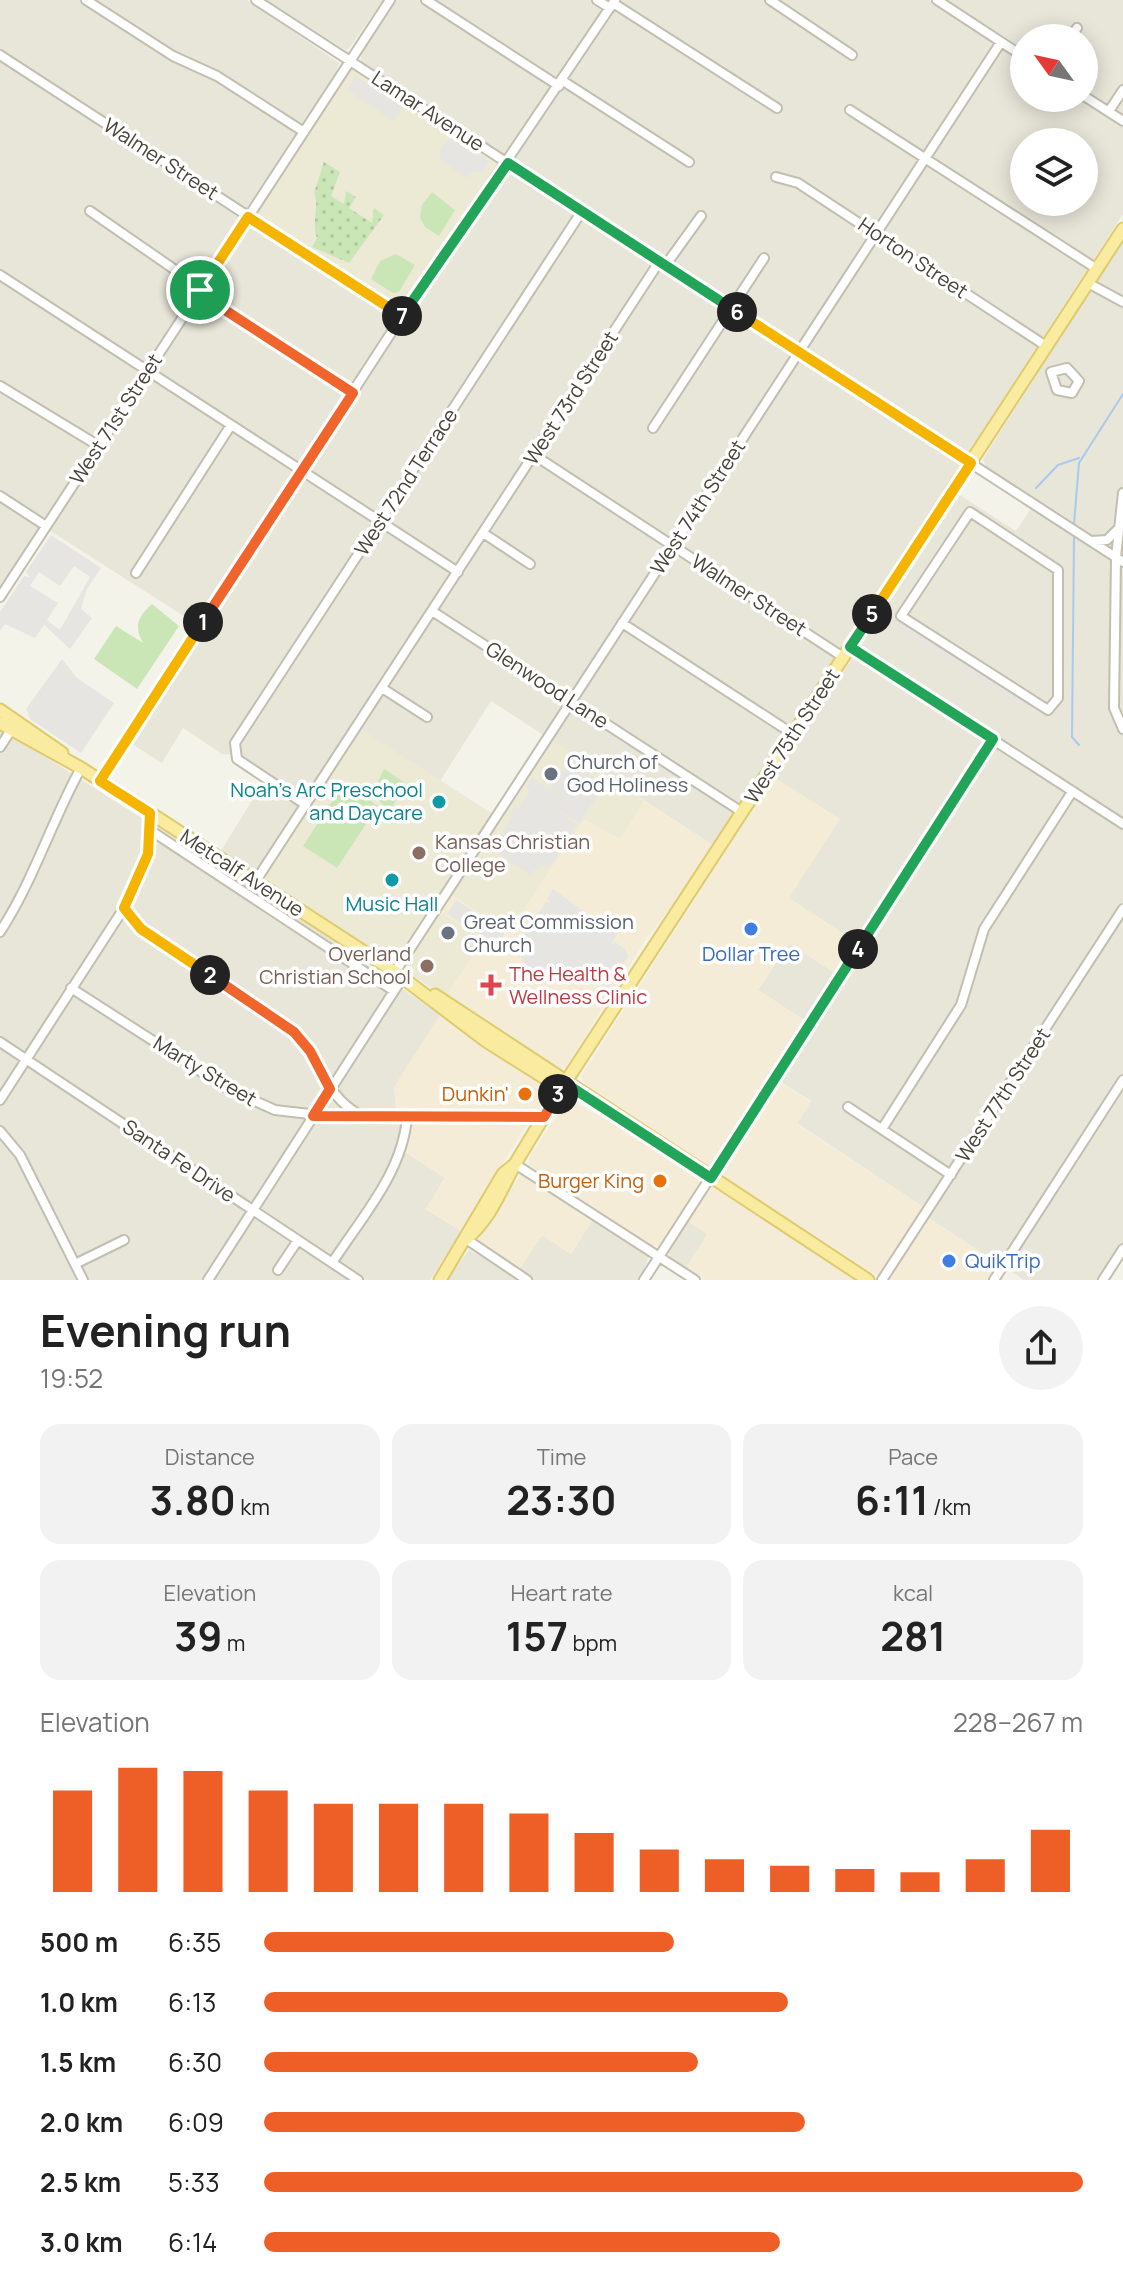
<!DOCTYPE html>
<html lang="en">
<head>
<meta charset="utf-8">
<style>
  body { margin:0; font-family:Manrope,sans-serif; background:#f2f2f2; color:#222; height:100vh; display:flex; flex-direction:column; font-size:30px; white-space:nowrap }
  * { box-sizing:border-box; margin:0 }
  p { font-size:26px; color:#767676 }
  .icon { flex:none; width:44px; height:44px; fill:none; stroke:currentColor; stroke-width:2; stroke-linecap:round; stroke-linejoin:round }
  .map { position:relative; height:1280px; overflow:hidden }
  .details { display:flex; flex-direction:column; background:#fff; flex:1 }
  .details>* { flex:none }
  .needle { width:52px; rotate:303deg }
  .buttons { position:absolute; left:1010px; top:24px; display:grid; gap:16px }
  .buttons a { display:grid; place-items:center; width:88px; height:88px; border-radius:50%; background:#fff; box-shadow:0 4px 20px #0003; font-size:40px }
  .pin { position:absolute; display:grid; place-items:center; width:68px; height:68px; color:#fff; margin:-34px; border:4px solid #fff; border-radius:50%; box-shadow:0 2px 8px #0007 }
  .km { position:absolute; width:40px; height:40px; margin:-20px; border-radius:50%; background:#222; color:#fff; font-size:22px; line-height:40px; text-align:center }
  .round { display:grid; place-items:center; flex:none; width:84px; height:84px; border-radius:42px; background:#f2f2f2 }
  .summary { display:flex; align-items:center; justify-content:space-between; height:136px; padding:0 40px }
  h1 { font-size:44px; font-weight:700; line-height:60px }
  .metrics { display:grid; grid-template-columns:repeat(3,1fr); gap:12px; height:136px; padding:8px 40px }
  .metrics div { display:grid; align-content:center; border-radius:20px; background:#f2f2f2; text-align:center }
  .metrics b { font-size:40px; font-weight:700 }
  .metrics small { font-size:22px; font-weight:400 }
  .metrics p { font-size:22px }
  .chart { height:224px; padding:16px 40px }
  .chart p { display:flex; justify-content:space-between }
  .chart svg { width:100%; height:144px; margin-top:8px; stroke:#ee5f27; stroke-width:6 }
  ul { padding:0 40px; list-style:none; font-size:26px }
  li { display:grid; grid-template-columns:128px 96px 1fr; align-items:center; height:60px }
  li i { height:20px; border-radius:10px; background:#ee5f27 }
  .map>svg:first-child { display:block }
  .residential { fill:#e8e5d9; fill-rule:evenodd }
  .commercial { fill:#f4ecd7 }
  .education { fill:#ece9d5 }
  .green { fill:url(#green-dots) }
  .pitch { fill:#cae6b6 }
  .parking { fill:#e6e5e1; fill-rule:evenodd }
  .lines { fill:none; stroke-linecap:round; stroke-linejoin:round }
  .stream { stroke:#abc9ed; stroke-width:2 }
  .minor-casing { stroke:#c2beb0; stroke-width:12 }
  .major-casing { stroke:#decb6f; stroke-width:15 }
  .minor { stroke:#fff; stroke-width:8 }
  .major { stroke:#f9eb9f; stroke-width:11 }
  .split-1-casing { stroke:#fff; stroke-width:16 }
  .split-2-casing { stroke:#fff; stroke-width:16 }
  .split-3-casing { stroke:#fff; stroke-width:16 }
  .split-4-casing { stroke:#fff; stroke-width:16 }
  .split-5-casing { stroke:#fff; stroke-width:16 }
  .split-6-casing { stroke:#fff; stroke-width:16 }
  .split-7-casing { stroke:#fff; stroke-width:16 }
  .split-8-casing { stroke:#fff; stroke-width:16 }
  .split-1 { stroke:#f0652b; stroke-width:10 }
  .split-2 { stroke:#f5b400; stroke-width:10 }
  .split-3 { stroke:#f0652b; stroke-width:10 }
  .split-4 { stroke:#22a559; stroke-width:10 }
  .split-5 { stroke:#22a559; stroke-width:10 }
  .split-6 { stroke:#f5b400; stroke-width:10 }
  .split-7 { stroke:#22a559; stroke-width:10 }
  .split-8 { stroke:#f5b400; stroke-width:10 }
  .worship-dot { fill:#6b7280; stroke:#fff; stroke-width:3 }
  .culture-dot { fill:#0f9aa8; stroke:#fff; stroke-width:3 }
  .education-dot { fill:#8d6e63; stroke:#fff; stroke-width:3 }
  .shop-dot { fill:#3f7fe0; stroke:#fff; stroke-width:3 }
  .health-dot { fill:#e0444e; stroke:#fff; stroke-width:3 }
  .food-dot { fill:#e8710a; stroke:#fff; stroke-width:3 }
  .labels { text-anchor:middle; stroke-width:7; stroke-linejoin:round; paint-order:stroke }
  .street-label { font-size:20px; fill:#484439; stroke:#fff }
  .worship-label { font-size:20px; fill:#5b616d; stroke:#fff; text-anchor:start }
  .culture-label { font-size:20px; fill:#0d838f; stroke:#fff; text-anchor:end }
  .education-label { font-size:20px; fill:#785e54; stroke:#fff; text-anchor:start }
  .shop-label { font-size:20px; fill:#366cbe; stroke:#fff }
  .health-label { font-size:20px; fill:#be3a42; stroke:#fff; text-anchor:start }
  .food-label { font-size:20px; fill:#c56008; stroke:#fff; text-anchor:end }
</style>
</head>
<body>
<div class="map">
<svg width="1123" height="1280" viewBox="0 0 1123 1280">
  <defs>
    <pattern id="green-dots" width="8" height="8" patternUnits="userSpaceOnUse" patternTransform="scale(2)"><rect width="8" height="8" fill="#cae6b6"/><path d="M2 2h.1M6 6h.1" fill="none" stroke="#afc69d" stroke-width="1.8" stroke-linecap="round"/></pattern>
  </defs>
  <rect width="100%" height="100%" fill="#f4f3ea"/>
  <path class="residential" d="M 0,0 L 247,0 L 339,63 L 335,74 L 0,587 Z
    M 267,0 L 383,0 L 347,51 Z
    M 395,0 L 929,0 L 1024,61 L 1024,98 L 1081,98 L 1123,125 L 1123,214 L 713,845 L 491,701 L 440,781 L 354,725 L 261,869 L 250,871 L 221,851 L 268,774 L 238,755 L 222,754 L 183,728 L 162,763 L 130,743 L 204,629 L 49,530 L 249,222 L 404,322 L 488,192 L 514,161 L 361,61 L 361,52 ZM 1024,142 L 1084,142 L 1084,202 L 1024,202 Z
    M 944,0 L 1123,0 L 1123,116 L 1084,90 L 1084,38 L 1024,38 L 1024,52 Z
    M 1123,240 L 1123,902 L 925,1208 L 797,1123 L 811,1101 L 779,1081 L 999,740 L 860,646 L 960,495 L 1016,531 L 1031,508 L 1074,536 L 1074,526 L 986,467 L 983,459 Z
    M 854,656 L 983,738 L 987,744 L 858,943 L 788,898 L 774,777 Z
    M 0,728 L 321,932 L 440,1015 L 394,1088 L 403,1124 L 399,1148 L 445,1178 L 426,1209 L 461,1231 L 430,1280 L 363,1280 L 0,1038 Z
    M 1123,915 L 1123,1242 L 1098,1280 L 1024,1280 L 927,1217 Z
    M 789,943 L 838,975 L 807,1022 L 758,990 Z
    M 0,1047 L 243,1207 L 244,1218 L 203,1280 L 0,1280 Z
    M 255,1217 L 261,1219 L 350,1280 L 211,1280 Z
    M 593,1219 L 649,1256 L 640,1280 L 447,1280 L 469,1250 L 515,1275 L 542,1235 L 571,1254 Z
    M 687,1221 L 708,1234 L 686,1268 L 671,1259 L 668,1252 Z"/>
  <path class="commercial" d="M 774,777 L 840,819 L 789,898 L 858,943 L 838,975 L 789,944 L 758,990 L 807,1022 L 712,1166 L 708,1167 L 641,1124 L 582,1082 L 581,1076 Z
    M 644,801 L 713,845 L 679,897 L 646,939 L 566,1067 L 559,1070 L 445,997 L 439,910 L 449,894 L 509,932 L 584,819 L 620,839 Z
    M 440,1015 L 546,1087 L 548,1094 L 537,1110 L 532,1113 L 396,1113 L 394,1087 Z
    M 778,1081 L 811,1102 L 797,1124 L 925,1208 L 878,1276 L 721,1175 L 721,1169 Z
    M 568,1099 L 632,1134 L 699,1179 L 699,1186 L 660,1246 L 651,1245 L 529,1165 L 530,1156 Z
    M 411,1121 L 528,1123 L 461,1231 L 426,1208 L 445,1178 L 405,1152 Z
    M 521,1174 L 593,1219 L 571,1254 L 542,1235 L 520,1269 L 479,1242 L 477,1237 Z
    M 712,1187 L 716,1188 L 855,1280 L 704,1280 L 686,1268 L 707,1234 L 687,1221 Z
    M 927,1217 L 999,1264 L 988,1280 L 887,1280 Z"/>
  <path class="education" d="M 350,65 L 502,163 L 401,313 L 251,216 Z
    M 359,728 L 499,818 L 551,739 L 644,801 L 620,839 L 584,819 L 509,932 L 450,894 L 439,911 L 483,939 L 445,997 L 266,879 L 266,871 Z"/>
  <path class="green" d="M 324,162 L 340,172 L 331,196 L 344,204 L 346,191 L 356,197 L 349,208 L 372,223 L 374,208 L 384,215 L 349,263 L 312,247 L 317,238 C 311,224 320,205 314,193 Z"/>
  <path class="pitch" d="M 432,192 L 455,210 L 439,236 L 425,227 L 420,218 L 422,205 Z
    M 396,254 L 415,265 L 399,292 L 393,293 L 371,279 L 380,261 Z
    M 152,604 L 179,626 L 137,689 L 94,659 L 116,626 L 143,643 C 134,627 137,617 152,604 Z
    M 384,769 L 405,783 L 390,811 L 372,794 Z
    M 344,783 L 378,806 L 337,868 L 303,846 Z"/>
  <path class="parking" d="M 356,76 L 403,107 L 394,121 L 347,90 Z
    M 453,137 L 489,161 L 484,171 L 471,173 L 467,178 L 440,160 L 441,147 Z
    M 51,535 L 101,568 L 87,589 L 81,609 L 92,618 L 70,649 L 44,625 L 35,638 L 5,624 L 0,631 L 0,612 L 24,576 L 30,577 L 26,572 ZM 74,566 L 90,577 L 60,630 L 47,620 L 58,603 L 30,586 L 39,572 L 60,586 Z
    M 900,622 L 1025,702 L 1022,706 L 897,626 Z
    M 62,659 L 77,678 L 114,703 L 81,753 L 30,719 L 26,709 Z
    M 571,761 L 605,785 L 579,823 L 534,794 L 577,824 L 549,868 L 543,865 L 529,874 L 488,847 L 491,843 L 499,847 L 495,843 L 512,818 L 509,814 L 513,808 L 518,809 L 530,791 L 526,787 L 532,778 L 564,799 L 550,788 Z
    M 553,889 L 606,928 L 619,931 L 611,945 L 615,942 L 625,949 L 628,957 L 608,988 L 574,971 L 562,976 L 553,972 L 559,978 L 552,986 L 533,974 L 521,957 L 521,940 L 546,902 L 550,903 L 547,898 Z
    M 456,900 L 505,932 L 498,947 L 447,914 Z"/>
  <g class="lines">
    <path class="stream" d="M 1036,488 L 1058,465 L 1079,458
      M 1074,524 L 1079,463 L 1123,394
      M 1074,537 L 1072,737 L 1079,745"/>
    <defs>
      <path id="minor" d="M 86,0 L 173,56 L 217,76 L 304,132
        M 256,0 L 1123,562
        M 426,0 L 559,86
        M 597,0 L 610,8
        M 770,0 L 852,55
        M 937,0 L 1024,57
        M 613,3 L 777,108
        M 1070,38 L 1077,28
        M 0,55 L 402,316
        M 563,81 L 689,162
        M 1084,96 L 1123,121
        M 850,110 L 1097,269
        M 1109,111 L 1123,90
        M 776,177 L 798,183 L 1046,346
        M 90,211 L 194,283 L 211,301 L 353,393
        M 665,266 L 701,216
        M 0,275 L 458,572
        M 1088,283 L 1123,302
        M 1067,368 L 1079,381 L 1072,393 L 1057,390 L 1051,372 Z
        M 0,386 L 99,446
        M 653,428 L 764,258
        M 534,455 L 843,657
        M 1123,493 L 1116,557 L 1114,708 L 1123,729
        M 0,496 L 46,526
        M 970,512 L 1058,570 L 1058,698 L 1048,710 L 901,616 Z
        M 483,533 L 530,564
        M 1091,541 L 1107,540 L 1117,530
        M 136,573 L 231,425
        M 0,597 L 390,0
        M 432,611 L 742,812
        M 622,623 L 793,734
        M 850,647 L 1123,824
        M 382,688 L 427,717
        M 0,747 L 11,730
        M 100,781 L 402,316 L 615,0
        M 306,805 L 237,759 L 235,743 L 582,211
        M 150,830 L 394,991
        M 255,882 L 659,262
        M 124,908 L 141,929 L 294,1032 C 319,1059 325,1096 360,1115
        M 0,932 C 34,880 51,822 81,768
        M 395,972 L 1001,42
        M 71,988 L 228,1089 L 275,1110 L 336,1117 L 544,1117
        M 0,1042 L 358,1280
        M 0,1100 L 124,908 L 148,854 L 150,813
        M 848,1107 L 951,1175
        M 882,1129 L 961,1005 L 984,929 L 1072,792
        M 0,1131 L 20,1155 L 83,1280
        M 515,1164 L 695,1280
        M 466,1239 L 527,1280
        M 332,1263 C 361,1218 403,1172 407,1117
        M 75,1264 L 124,1240
        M 278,1270 L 298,1240
        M 208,1280 L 403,977
        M 644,1280 L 993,739
        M 882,1280 L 1123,909
        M 994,1280 L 1123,1080
        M 1103,1280 L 1123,1249"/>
      <path id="major" d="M 0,710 L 62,753
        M 0,723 L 81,768 L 395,972 L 486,1041 L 551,1082 L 565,1083
        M 435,995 L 868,1280
        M 466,1239 C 492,1218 502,1186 518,1159 C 533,1134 549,1108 565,1083 L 1123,229
        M 440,1280 L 503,1174 L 515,1164"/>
    </defs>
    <use href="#minor" class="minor-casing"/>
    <use href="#major" class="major-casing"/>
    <use href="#minor" class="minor"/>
    <use href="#major" class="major"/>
  </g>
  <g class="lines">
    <defs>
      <path id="split-1" d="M 200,290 L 211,301 L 353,393 L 203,622"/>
      <path id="split-2" d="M 203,622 L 100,781 L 150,813 L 148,854 L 124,908 L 141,929 L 210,975"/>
      <path id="split-3" d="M 210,975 L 294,1032 L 310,1051 L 330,1089 L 313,1116 L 544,1117 L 558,1094"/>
      <path id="split-4" d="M 558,1094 L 565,1083 L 711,1178 L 858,949"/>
      <path id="split-5" d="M 858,949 L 993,739 L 850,647 L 872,614"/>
      <path id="split-6" d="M 737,312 L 971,463 L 872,614"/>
      <path id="split-7" d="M 402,316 L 508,163 L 737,312"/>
      <path id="split-8" d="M 200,290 L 248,217 L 402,316"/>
    </defs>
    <use href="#split-1" class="split-1-casing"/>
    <use href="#split-2" class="split-2-casing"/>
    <use href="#split-3" class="split-3-casing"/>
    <use href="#split-4" class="split-4-casing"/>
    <use href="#split-5" class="split-5-casing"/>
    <use href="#split-6" class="split-6-casing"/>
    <use href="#split-7" class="split-7-casing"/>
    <use href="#split-8" class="split-8-casing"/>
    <use href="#split-1" class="split-1"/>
    <use href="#split-2" class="split-2"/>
    <use href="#split-3" class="split-3"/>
    <use href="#split-4" class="split-4"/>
    <use href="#split-5" class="split-5"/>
    <use href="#split-6" class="split-6"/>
    <use href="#split-7" class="split-7"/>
    <use href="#split-8" class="split-8"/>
  </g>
  <g class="worship-dot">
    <circle cx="551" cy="774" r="8"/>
    <circle cx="448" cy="933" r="8"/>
  </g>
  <g class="culture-dot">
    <circle cx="439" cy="802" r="8"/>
    <circle cx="392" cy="880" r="8"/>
  </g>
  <g class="education-dot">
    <circle cx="419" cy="853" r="8"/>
    <circle cx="427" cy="966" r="8"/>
  </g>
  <g class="shop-dot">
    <circle cx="751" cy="929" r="8"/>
    <circle cx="949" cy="1261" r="8"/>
  </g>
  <path class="health-dot" d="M487 973h8v8h8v8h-8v8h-8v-8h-8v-8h8z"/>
  <g class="food-dot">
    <circle cx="525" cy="1094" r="8"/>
    <circle cx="660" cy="1181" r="8"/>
  </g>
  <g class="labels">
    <g class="street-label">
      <text transform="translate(428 111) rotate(33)" y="7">Lamar Avenue</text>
      <text transform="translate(161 159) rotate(33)" y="7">Walmer Street</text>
      <text transform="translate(913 258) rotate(34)" y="7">Horton Street</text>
      <text transform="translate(571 398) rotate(-57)" y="7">West 73rd Street</text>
      <text transform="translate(116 419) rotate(-57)" y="7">West 71st Street</text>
      <text transform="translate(406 482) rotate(-57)" y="7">West 72nd Terrace</text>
      <text transform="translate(698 507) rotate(-57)" y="7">West 74th Street</text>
      <text transform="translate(749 595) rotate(33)" y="7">Walmer Street</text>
      <text transform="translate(547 685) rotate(33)" y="7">Glenwood Lane</text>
      <text transform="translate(792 736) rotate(-57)" y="7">West 75th Street</text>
      <text transform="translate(242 873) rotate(33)" y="7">Metcalf Avenue</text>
      <text transform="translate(205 1071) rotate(31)" y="7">Marty Street</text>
      <text transform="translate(1003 1095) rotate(-57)" y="7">West 77th Street</text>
      <text transform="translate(179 1161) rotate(34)" y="7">Santa Fe Drive</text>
    </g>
    <g class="worship-label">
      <text x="567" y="769">Church of<tspan x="567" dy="23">God Holiness</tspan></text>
      <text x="464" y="929">Great Commission<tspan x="464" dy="23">Church</tspan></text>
    </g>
    <g class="culture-label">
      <text x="423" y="797">Noah's Arc Preschool<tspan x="423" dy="23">and Daycare</tspan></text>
      <text x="392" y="911" text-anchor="middle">Music Hall</text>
    </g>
    <g class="education-label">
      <text x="435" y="849">Kansas Christian<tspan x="435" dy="23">College</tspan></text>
      <text x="411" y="961" text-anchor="end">Overland<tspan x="411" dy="23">Christian School</tspan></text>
    </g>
    <g class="shop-label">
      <text x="751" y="961">Dollar Tree</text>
      <text x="965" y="1268" text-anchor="start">QuikTrip</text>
    </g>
    <g class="health-label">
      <text x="509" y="981">The Health &amp;<tspan x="509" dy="23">Wellness Clinic</tspan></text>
    </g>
    <g class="food-label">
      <text x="509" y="1101">Dunkin'</text>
      <text x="644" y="1188">Burger King</text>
    </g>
  </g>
</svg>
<div class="buttons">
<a><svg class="needle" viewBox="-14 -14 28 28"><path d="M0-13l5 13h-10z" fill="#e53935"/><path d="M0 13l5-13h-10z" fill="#767676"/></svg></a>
<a><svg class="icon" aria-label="layers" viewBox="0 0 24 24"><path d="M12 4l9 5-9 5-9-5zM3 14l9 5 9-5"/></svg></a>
</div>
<div class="pin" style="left:200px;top:290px;background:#1e9e55"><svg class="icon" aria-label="arrive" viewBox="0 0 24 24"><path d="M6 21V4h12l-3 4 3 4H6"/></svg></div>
<b class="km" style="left:203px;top:622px">1</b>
<b class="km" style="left:210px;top:975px">2</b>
<b class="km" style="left:558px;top:1094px">3</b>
<b class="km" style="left:858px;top:949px">4</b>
<b class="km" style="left:872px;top:614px">5</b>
<b class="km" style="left:737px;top:312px">6</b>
<b class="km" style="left:402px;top:316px">7</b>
</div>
<section class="details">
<div class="summary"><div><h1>Evening run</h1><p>19:52</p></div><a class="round"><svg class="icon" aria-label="share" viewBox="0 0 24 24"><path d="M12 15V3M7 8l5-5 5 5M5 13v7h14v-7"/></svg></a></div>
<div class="metrics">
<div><p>Distance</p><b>3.80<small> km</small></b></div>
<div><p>Time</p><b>23:30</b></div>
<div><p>Pace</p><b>6:11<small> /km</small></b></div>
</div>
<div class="metrics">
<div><p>Elevation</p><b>39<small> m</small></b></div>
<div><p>Heart rate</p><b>157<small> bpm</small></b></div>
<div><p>kcal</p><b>281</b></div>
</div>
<div class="chart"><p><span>Elevation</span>228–267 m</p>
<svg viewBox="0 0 160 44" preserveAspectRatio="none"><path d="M5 44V13M15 44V6M25 44V7M35 44V13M45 44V17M55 44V17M65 44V17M75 44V20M85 44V26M95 44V31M105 44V34M115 44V36M125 44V37M135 44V38M145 44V34M155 44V25"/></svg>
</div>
<ul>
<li><b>500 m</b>6:35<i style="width:50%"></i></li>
<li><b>1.0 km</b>6:13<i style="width:64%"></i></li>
<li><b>1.5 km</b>6:30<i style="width:53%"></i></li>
<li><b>2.0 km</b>6:09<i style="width:66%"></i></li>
<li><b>2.5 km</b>5:33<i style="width:100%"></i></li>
<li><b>3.0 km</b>6:14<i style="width:63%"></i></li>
</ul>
</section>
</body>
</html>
